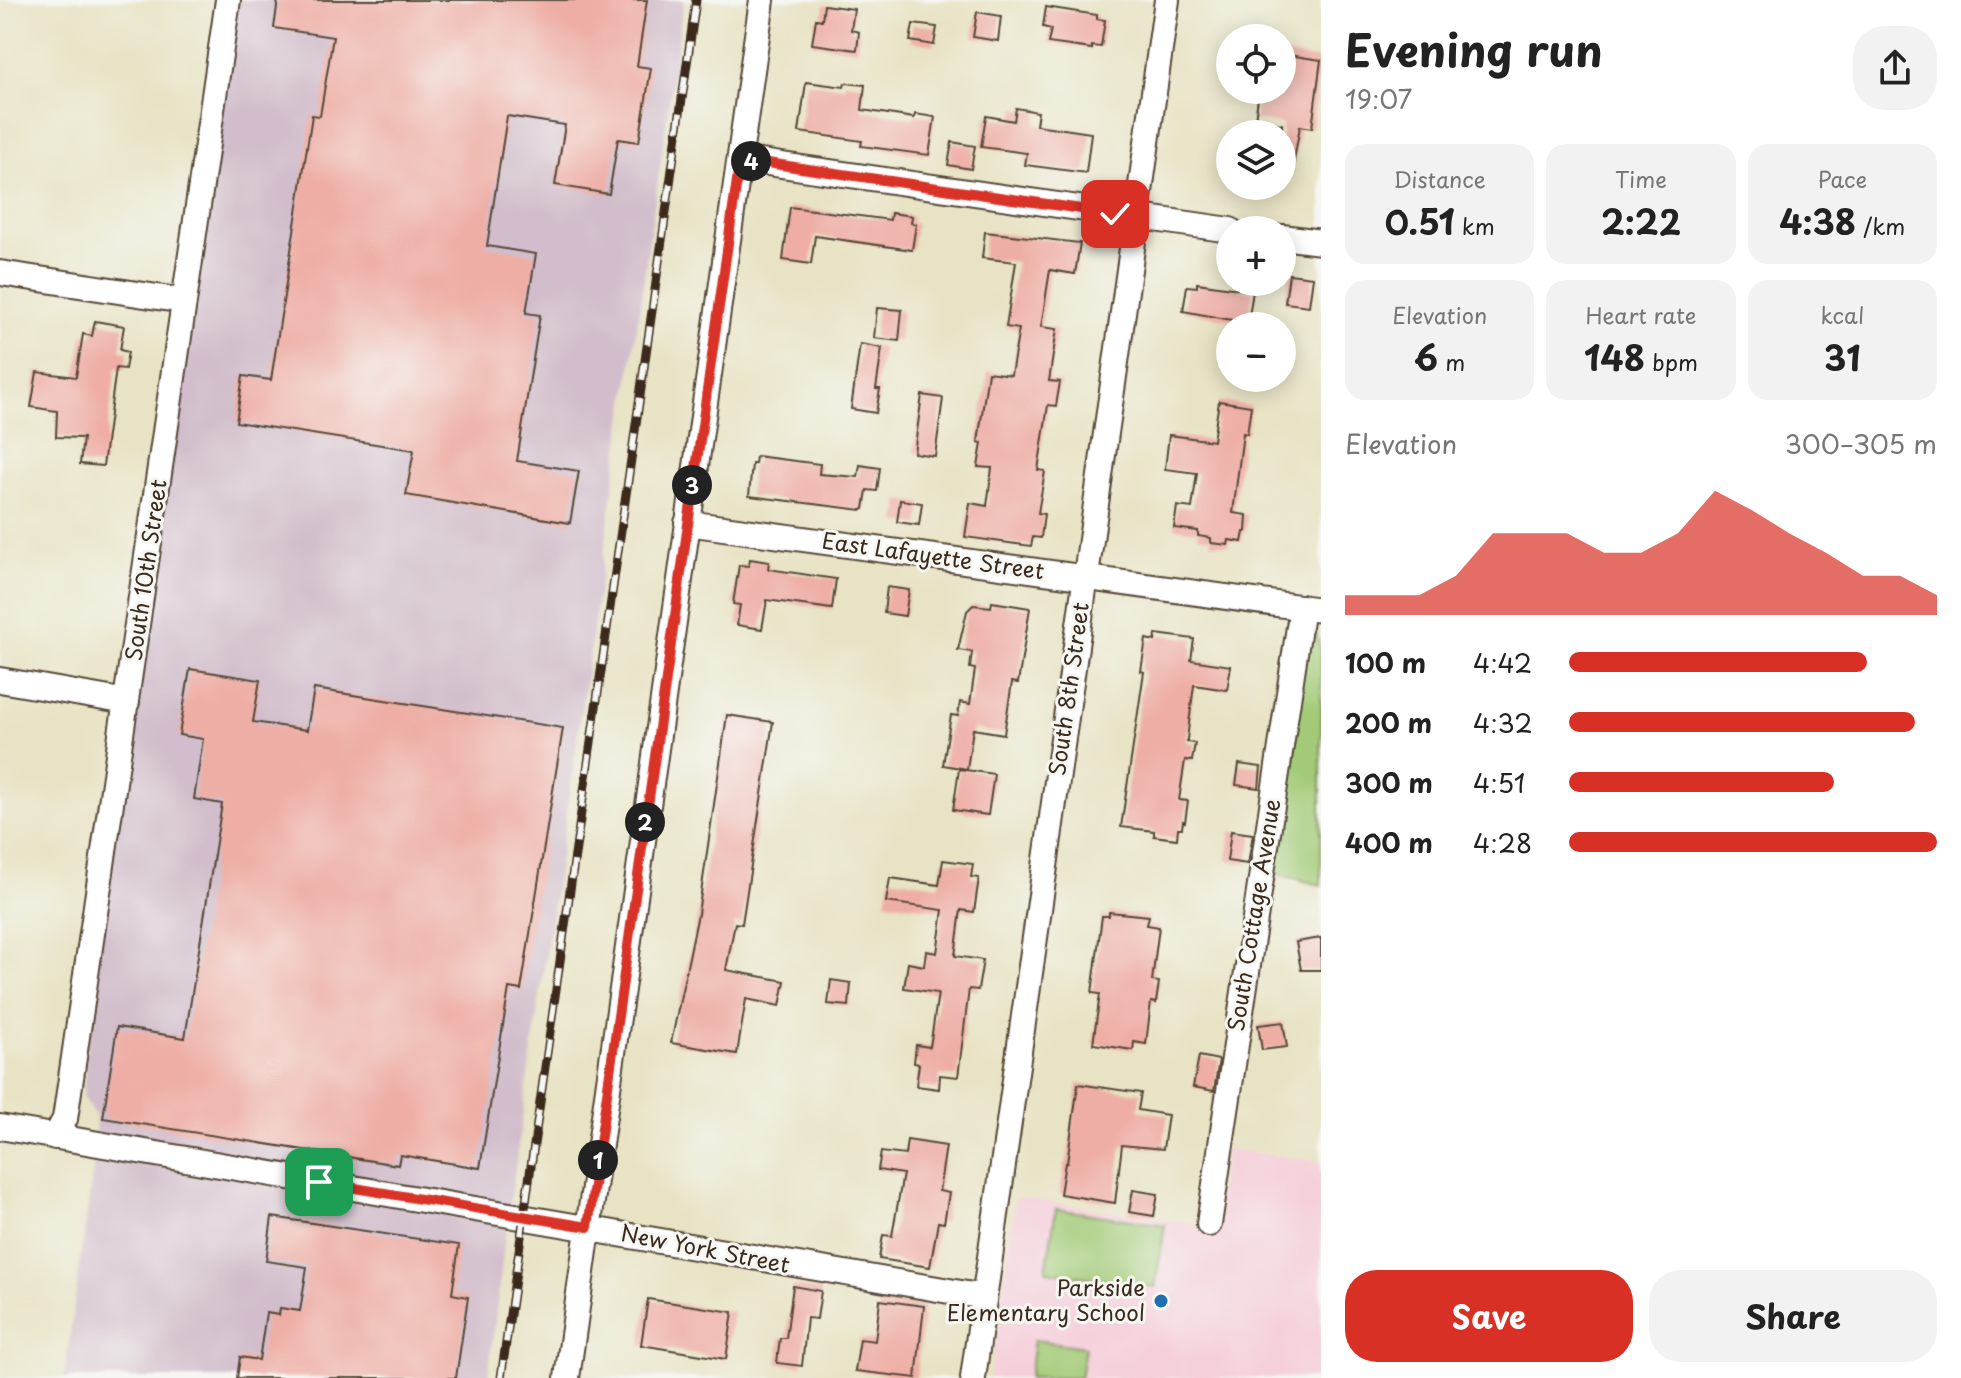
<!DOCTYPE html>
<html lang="en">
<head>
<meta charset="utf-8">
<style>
  body { margin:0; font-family:"Playpen Sans",sans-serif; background:#f2f2f2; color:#222; height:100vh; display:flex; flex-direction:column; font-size:30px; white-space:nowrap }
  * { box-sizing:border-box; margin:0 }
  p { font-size:26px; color:#767676 }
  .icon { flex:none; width:44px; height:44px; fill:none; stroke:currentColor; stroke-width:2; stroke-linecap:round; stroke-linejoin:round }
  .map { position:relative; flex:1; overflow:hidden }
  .drawer { display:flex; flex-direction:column; background:#fff; width:640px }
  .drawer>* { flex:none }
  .buttons { position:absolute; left:1216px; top:24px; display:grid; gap:16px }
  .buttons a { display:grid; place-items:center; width:80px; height:80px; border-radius:50%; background:#fff; box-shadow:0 4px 20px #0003; font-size:40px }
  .pin { position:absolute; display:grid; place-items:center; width:68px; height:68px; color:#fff; margin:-34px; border-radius:16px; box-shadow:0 4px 12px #0006 }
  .km { position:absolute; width:40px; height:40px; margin:-20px; border-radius:50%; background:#222; color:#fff; font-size:22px; line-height:40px; text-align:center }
  .round { display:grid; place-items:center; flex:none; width:84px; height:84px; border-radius:32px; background:#f2f2f2 }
  .headline { display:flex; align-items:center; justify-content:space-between; height:136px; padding:0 24px }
  h1 { font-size:44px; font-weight:700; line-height:60px }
  .metrics { display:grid; grid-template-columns:repeat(3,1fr); gap:12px; height:136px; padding:8px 24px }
  .metrics div { display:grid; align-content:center; border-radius:20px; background:#f2f2f2; text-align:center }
  .metrics b { font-size:34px; font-weight:700 }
  .metrics small { font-size:22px; font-weight:400 }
  .metrics p { font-size:22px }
  .chart { height:224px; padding:16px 24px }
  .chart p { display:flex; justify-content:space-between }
  .chart svg { width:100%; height:144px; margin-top:8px; fill:#d93025; opacity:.7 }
  .action { display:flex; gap:16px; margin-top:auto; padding:16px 24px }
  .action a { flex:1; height:92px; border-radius:32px; background:#d93025; color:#fff; font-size:32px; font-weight:700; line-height:92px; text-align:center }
  .action a+a { background:#f2f2f2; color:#222 }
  ul { padding:0 24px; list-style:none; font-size:26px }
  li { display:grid; grid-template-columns:128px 96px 1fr; align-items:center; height:60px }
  li i { height:20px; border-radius:10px; background:#d93025 }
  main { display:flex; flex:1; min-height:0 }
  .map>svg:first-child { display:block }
  .built { fill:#f5cfda }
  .industrial { fill:#d1bdcb }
  .green { fill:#a3cb77; stroke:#6f7a4a; stroke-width:2 }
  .building { fill:#eeaea5 }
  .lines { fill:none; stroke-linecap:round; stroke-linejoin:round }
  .minor-casing { stroke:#554637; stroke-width:28 }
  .minor { stroke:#fff; stroke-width:24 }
  .rail-casing { stroke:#3b2a1e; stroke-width:9 }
  .rail { stroke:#f6f6f2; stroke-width:6; stroke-dasharray:18; stroke-linecap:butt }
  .route-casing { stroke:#fff; stroke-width:16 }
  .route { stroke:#d93025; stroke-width:10 }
  .poi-dot { fill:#1f6fb2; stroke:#f6f6f2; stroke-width:3 }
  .labels { text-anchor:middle; stroke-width:6; stroke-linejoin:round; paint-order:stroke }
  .street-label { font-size:22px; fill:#3b2a1e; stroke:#f6f6f2 }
  .poi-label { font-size:22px; fill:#3b2a1e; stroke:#f6f6f2; text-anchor:end }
</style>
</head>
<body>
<main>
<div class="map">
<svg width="1321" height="1378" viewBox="0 0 1321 1378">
  <rect width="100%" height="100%" fill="#f6f6f2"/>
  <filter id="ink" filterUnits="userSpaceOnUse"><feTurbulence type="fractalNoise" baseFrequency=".0125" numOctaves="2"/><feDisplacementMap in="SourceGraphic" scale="16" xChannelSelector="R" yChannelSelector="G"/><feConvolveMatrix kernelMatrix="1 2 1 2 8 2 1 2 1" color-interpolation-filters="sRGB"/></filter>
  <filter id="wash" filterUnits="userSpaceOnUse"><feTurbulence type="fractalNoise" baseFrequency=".006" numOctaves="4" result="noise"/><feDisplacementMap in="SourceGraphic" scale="32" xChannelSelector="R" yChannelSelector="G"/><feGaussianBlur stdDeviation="1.8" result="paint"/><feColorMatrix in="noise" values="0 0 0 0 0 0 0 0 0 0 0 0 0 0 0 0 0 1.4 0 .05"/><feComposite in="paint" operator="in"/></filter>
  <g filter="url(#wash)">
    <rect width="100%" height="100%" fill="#e8e3c4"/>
    <path class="built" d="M 1226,1149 L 1321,1162 L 1321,1378 L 990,1378 L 1016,1197 L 1197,1224 L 1219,1194 Z"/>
    <path class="industrial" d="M 228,0 L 684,0 L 506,1230 L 488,1378 L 64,1378 L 94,1162 L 96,1117 L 83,1096 L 98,892 Z"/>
    <path class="green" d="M 1306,632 L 1317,633 L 1321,653 L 1321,885 L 1266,871 Z
      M 1056,1209 L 1165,1225 L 1155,1287 L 1046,1271 Z
      M 1034,1340 L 1085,1347 L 1080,1378 L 1029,1378 Z"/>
    <g id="blocks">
      <path class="building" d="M 278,0 L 647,0 L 637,66 L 651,68 L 639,142 L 618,139 L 609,194 L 555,185 L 565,125 L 507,116 L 487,246 L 536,254 L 526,313 L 540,315 L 517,461 L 579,471 L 570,523 L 406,495 L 414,450 L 236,422 L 243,376 L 271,380 L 312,115 L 320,116 L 333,37 L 274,28 Z
        M 824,5 L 854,9 L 851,30 L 859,32 L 857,50 L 812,44 L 816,19 L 822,20 Z
        M 1046,7 L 1097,15 L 1097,19 L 1105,20 L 1101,47 L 1092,46 L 1092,49 L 1048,43 L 1051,29 L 1043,27 Z
        M 977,12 L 1001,16 L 998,41 L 973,37 Z
        M 913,24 L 937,27 L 934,45 L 910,41 Z
        M 1282,54 L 1321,60 L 1312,128 L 1300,126 L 1292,172 L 1282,171 L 1282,124 L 1255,120 L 1259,90 L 1282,90 Z
        M 806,82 L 844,87 L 845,83 L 865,85 L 862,110 L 914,118 L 915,114 L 935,117 L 929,155 L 861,146 L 862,141 L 799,132 Z
        M 1016,108 L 1038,112 L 1036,125 L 1091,133 L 1086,173 L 1025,165 L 1027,153 L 981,147 L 986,116 L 1014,121 Z
        M 952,142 L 975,146 L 971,169 L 948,165 Z
        M 790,207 L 890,220 L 891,213 L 912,216 L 911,223 L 916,224 L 912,250 L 815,236 L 811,264 L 783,260 Z
        M 985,232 L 1080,243 L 1075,274 L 1050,270 L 1041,327 L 1057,329 L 1049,381 L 1060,382 L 1056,406 L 1048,405 L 1038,470 L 1045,471 L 1038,513 L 1044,514 L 1041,538 L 1033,537 L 1031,546 L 965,537 L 970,503 L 987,506 L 992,468 L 978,467 L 982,443 L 978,442 L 988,372 L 1011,375 L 1019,329 L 1006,327 L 1016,262 L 982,258 Z
        M 1289,274 L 1313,277 L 1309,306 L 1285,303 Z
        M 1197,283 L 1253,291 L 1248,323 L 1183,311 L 1187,286 L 1197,287 Z
        M 877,308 L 902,310 L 899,341 L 874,338 Z
        M 95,321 L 124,326 L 120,350 L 128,352 L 125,369 L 116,368 L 103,466 L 80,464 L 83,438 L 56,437 L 57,411 L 31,407 L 37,372 L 76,377 L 83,334 L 92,336 Z
        M 860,344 L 882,348 L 876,389 L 880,389 L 876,413 L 851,409 Z
        M 922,395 L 943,398 L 935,456 L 914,453 Z
        M 1219,401 L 1251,406 L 1247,434 L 1243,433 L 1233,513 L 1247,515 L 1246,532 L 1244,532 L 1242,542 L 1229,540 L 1228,545 L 1211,543 L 1211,538 L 1198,536 L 1198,531 L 1174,528 L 1177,506 L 1192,508 L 1197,473 L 1165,469 L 1169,435 L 1213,441 Z
        M 756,456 L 820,464 L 819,474 L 858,477 L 860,465 L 880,468 L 877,491 L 867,490 L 864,509 L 862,510 L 749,496 L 752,464 L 755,464 Z
        M 900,500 L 922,503 L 919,525 L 897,522 Z
        M 750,559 L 769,562 L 768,569 L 836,579 L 832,609 L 767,600 L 762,629 L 737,625 L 740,605 L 733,604 L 739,565 L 749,566 Z
        M 887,587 L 909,590 L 905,616 L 884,613 Z
        M 992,602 L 1030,608 L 1018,683 L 1012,682 L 1004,734 L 973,729 L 967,769 L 943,765 L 951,715 L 958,716 L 960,702 L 970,704 L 975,669 L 970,668 L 972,652 L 958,650 L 967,611 L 973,605 L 991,607 Z
        M 1156,634 L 1194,639 L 1191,660 L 1231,666 L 1227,690 L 1194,685 L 1187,739 L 1187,742 L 1195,743 L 1192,761 L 1185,760 L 1179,800 L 1188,801 L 1185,822 L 1183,821 L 1182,828 L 1178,828 L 1177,839 L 1154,836 L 1154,831 L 1121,827 L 1144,672 L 1141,671 L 1146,639 L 1155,641 Z
        M 190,669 L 260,680 L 253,722 L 307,730 L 314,689 L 563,728 L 521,990 L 509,988 L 480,1168 L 400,1155 L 398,1165 L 103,1118 L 117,1027 L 185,1038 L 222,804 L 194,799 L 203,739 L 179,735 Z
        M 727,715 L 773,722 L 742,924 L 735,923 L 726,970 L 785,981 L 780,1006 L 746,999 L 737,1054 L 671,1043 L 698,914 Z
        M 1239,764 L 1261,767 L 1259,788 L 1236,785 Z
        M 959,769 L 994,774 L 988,815 L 953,810 Z
        M 1231,831 L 1253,834 L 1248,864 L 1227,861 Z
        M 943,860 L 973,864 L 971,877 L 979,878 L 974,912 L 961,910 L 955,956 L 983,960 L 978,990 L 969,989 L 958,1077 L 940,1075 L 939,1089 L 916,1086 L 919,1064 L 914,1063 L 916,1045 L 930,1047 L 938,993 L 904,988 L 908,963 L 924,966 L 926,951 L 937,953 L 943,910 L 886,902 L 890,878 L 939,885 Z
        M 1109,912 L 1149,916 L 1147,925 L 1159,927 L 1152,981 L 1159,982 L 1156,1003 L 1151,1002 L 1146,1044 L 1134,1042 L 1133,1050 L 1093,1044 L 1100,994 L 1092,993 L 1102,916 L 1109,916 Z
        M 1321,938 L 1321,970 L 1301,970 L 1296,942 Z
        M 831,980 L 851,983 L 849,1006 L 828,1004 Z
        M 1283,1022 L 1287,1047 L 1262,1050 L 1258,1025 Z
        M 1199,1056 L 1219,1060 L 1214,1091 L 1193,1087 Z
        M 1078,1084 L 1141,1093 L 1138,1110 L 1168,1115 L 1163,1149 L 1122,1145 L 1115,1203 L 1060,1194 L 1065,1163 L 1067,1163 Z
        M 907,1140 L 946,1146 L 939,1191 L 949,1193 L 944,1223 L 938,1222 L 930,1267 L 879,1259 L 883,1235 L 892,1236 L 903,1174 L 878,1170 L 881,1152 L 905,1155 Z
        M 1133,1190 L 1158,1194 L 1154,1216 L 1129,1212 Z
        M 272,1217 L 459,1245 L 452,1294 L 468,1297 L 456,1378 L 237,1378 L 240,1357 L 259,1360 L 266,1313 L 279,1315 L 280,1308 L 300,1311 L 307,1267 L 266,1261 Z
        M 793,1286 L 821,1291 L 817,1319 L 807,1318 L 802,1366 L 777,1363 L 780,1338 L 786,1338 Z
        M 648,1299 L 733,1312 L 726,1359 L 641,1345 Z
        M 880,1300 L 924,1306 L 916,1378 L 855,1371 L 860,1339 L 875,1341 Z"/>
    </g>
  </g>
  <g filter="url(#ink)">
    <use href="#blocks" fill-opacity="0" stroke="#554637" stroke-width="2"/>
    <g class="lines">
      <defs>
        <path id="minor" d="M 740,159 L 1230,230
          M 1282,237 L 1321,242
          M 0,273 L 184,301
          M 687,523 L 1321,610
          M 0,680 L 127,702
          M 0,1127 L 984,1297
          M 55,1137 L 65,1119 L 228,0
          M 1209,1224 L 1302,607
          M 567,1378 L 762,0
          M 973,1378 L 1167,0"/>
      </defs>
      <use href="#minor" class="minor-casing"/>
      <use href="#minor" class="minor"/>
      <defs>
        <path id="rail" d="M 501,1378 L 696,0"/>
      </defs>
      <use href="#rail" class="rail-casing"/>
      <use href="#rail" class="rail"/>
    </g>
  </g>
  <g class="lines" filter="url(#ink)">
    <defs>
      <path id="route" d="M 319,1182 L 588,1227 L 740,159 L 1115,214"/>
    </defs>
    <use href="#route" class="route-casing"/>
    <use href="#route" class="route"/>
  </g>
  <circle class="poi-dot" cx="1161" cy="1301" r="8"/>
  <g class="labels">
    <g class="street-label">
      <text transform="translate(933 556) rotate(8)" y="8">East Lafayette Street</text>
      <text transform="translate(146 570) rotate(-82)" y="8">South 10th Street</text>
      <text transform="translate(1069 689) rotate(-82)" y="8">South 8th Street</text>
      <text transform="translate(1254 915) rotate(-81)" y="8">South Cottage Avenue</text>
      <text transform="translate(705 1249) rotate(11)" y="8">New York Street</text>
    </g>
    <g class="poi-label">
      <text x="1145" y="1296">Parkside<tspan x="1145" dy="25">Elementary School</tspan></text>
    </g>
  </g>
</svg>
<div class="buttons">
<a><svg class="icon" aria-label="locate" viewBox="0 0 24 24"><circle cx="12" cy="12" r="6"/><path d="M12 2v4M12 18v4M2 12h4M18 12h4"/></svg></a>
<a><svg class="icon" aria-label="layers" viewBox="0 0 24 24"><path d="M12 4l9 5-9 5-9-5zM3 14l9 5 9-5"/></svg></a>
<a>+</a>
<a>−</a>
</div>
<div class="pin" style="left:319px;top:1182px;background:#1e9e55"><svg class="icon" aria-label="arrive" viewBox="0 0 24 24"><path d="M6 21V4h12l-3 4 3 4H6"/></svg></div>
<div class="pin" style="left:1115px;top:214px;background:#d93025"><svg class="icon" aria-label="check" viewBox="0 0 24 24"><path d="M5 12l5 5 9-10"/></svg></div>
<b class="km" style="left:598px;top:1160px">1</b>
<b class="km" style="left:645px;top:822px">2</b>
<b class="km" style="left:692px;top:485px">3</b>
<b class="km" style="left:751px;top:161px">4</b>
</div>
<section class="drawer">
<div class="headline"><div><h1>Evening run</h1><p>19:07</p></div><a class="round"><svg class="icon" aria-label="share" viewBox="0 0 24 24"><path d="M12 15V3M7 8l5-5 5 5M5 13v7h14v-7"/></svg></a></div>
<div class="metrics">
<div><p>Distance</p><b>0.51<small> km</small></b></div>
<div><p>Time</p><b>2:22</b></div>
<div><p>Pace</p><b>4:38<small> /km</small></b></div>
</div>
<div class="metrics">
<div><p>Elevation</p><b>6<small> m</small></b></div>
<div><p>Heart rate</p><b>148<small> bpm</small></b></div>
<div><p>kcal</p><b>31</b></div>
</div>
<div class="chart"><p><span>Elevation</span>300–305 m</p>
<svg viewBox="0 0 160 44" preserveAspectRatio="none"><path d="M0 44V38L10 38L20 38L30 32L40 19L50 19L60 19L70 25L80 25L90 19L100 6L110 12L120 19L130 25L140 32L150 32L160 38V44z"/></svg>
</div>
<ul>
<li><b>100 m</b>4:42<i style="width:81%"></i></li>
<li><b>200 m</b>4:32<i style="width:94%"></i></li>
<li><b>300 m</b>4:51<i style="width:72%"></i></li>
<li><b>400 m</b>4:28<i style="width:100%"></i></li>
</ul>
<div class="action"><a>Save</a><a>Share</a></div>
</section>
</main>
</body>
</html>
